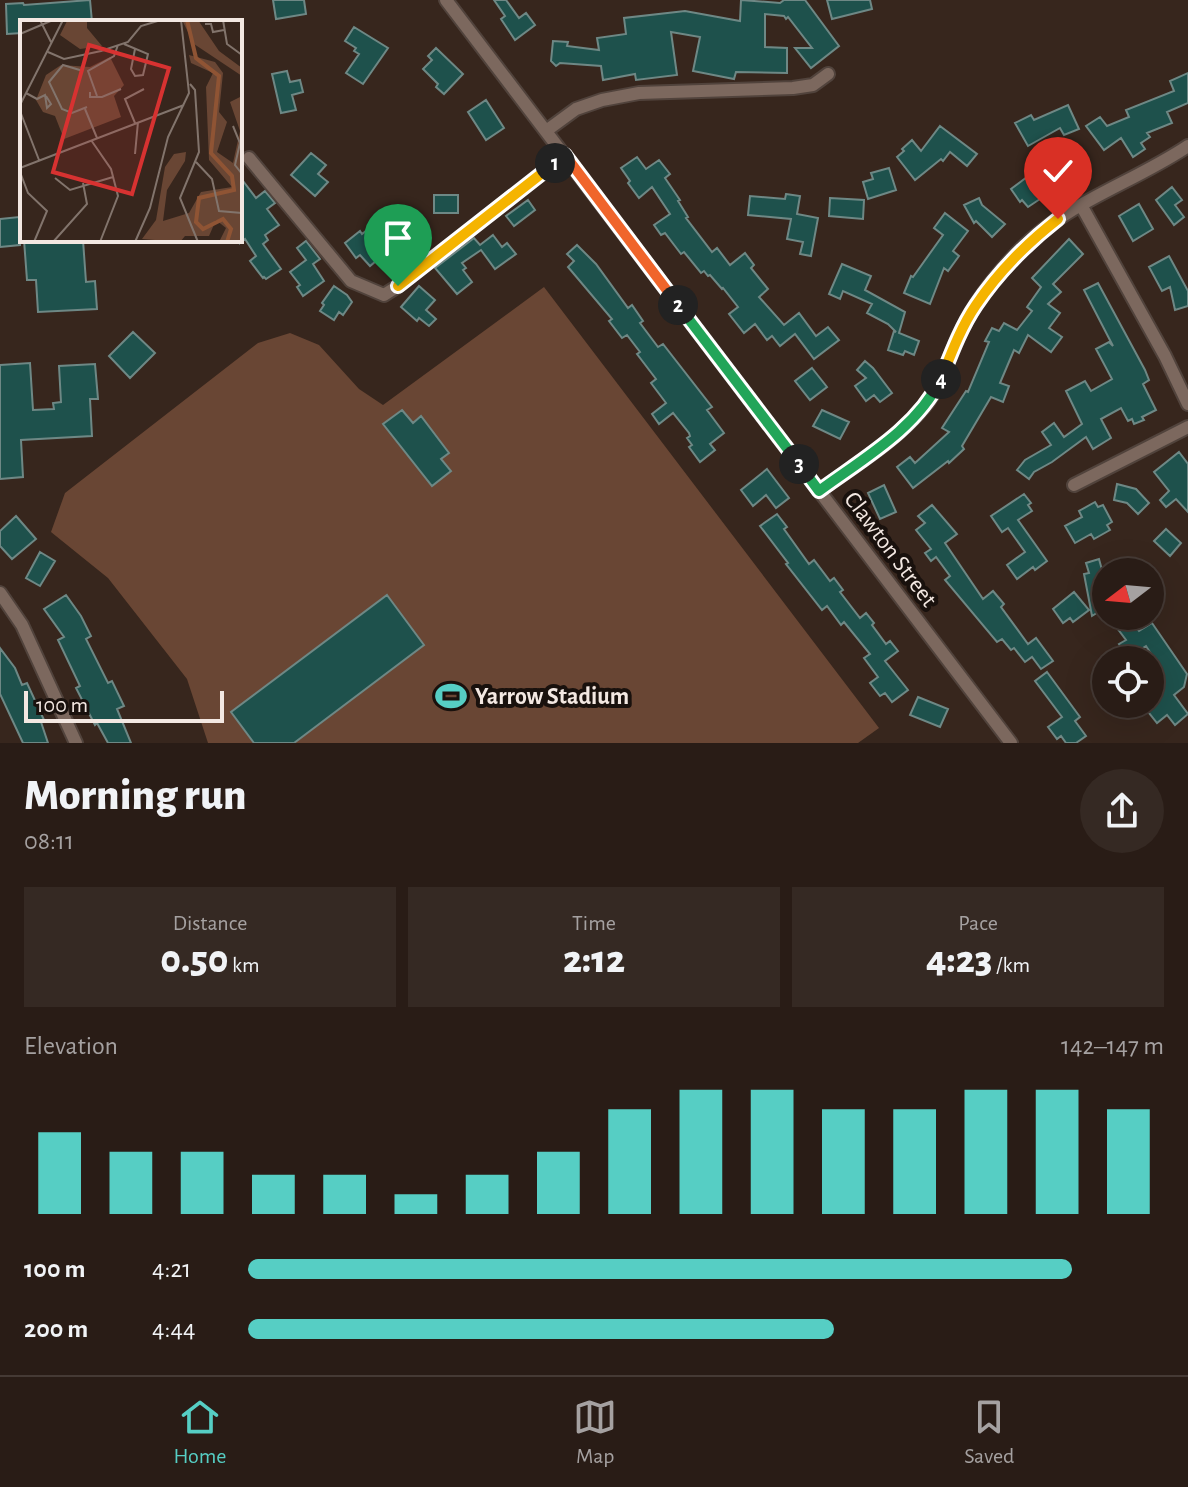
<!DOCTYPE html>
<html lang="en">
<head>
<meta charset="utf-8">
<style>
  body { margin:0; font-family:"Alegreya Sans",sans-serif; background:#352923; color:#f1f3f6; height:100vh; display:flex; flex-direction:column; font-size:30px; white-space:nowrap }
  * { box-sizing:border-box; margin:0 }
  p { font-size:26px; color:#a5a1a1 }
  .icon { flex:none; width:44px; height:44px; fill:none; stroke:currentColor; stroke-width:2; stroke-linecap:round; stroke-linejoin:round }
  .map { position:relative; height:743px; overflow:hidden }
  .side { display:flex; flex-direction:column; background:#291c16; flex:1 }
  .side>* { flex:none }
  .needle { width:52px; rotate:254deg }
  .tools { position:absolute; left:1092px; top:558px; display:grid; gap:16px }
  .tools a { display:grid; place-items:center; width:72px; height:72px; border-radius:50%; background:#291c16; box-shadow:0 8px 32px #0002,0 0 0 2px #453a35; font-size:40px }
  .scale { position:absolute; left:24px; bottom:20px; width:200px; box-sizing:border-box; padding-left:8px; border:4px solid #f3e8e2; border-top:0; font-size:22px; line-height:28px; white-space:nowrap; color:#f3e8e2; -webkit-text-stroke:6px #19110d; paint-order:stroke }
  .pin { position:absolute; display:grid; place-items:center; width:68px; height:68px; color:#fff; margin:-82px -34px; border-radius:50% 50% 50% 0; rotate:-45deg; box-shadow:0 0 8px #0007 }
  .pin .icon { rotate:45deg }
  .km { position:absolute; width:40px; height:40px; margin:-20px; border-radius:50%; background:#222; color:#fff; font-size:22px; line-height:40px; text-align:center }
  .round { display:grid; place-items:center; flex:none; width:84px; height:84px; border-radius:42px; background:#352923 }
  .summary { display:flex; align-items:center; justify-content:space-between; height:136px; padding:0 24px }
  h1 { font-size:44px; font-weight:800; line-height:60px }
  .metrics { display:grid; grid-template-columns:repeat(3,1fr); gap:12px; height:136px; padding:8px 24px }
  .metrics div { display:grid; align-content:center; border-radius:0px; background:#352923; text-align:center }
  .metrics b { font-size:40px; font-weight:800 }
  .metrics small { font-size:22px; font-weight:400 }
  .metrics p { font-size:22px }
  .chart { height:224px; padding:16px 24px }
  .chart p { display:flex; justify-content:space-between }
  .chart svg { width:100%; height:144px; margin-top:8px; stroke:#56cec4; stroke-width:6 }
  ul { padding:0 24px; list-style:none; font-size:26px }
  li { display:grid; grid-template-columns:128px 96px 1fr; align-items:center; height:60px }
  li i { height:20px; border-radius:10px; background:#56cec4 }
  .tabs { display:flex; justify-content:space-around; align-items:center; height:112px; border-top:2px solid #453a35; background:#291c16; font-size:22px; color:#a5a1a1 }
  .tabs a { display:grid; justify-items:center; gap:4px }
  .tabs .current { color:#56cec4 }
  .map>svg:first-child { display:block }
  .green { fill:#694634 }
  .building { fill:#1e514c; stroke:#6e8885; stroke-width:2 }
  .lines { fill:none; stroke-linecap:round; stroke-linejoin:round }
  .street-casing { stroke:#51433c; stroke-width:16 }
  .street { stroke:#7c685e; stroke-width:12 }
  .split-1-casing { stroke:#fff; stroke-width:16 }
  .split-2-casing { stroke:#fff; stroke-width:16 }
  .split-3-casing { stroke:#fff; stroke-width:16 }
  .split-4-casing { stroke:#fff; stroke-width:16 }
  .split-5-casing { stroke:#fff; stroke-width:16 }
  .split-1 { stroke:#f5b400; stroke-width:10 }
  .split-2 { stroke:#f0652b; stroke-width:10 }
  .split-3 { stroke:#22a559; stroke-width:10 }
  .split-4 { stroke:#22a559; stroke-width:10 }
  .split-5 { stroke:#f5b400; stroke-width:10 }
  .labels { text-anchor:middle; stroke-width:8; stroke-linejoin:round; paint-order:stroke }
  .street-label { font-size:24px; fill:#f3e8e2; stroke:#19110d }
  .poi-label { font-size:24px; font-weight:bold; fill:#f3e8e2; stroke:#19110d; text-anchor:start }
  .inset-river { fill:none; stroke:#8f5434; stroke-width:4 }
  .inset-road { fill:none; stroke:#82746c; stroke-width:2 }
  .view { fill:#d73231; fill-opacity:0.15; stroke:#d73231; stroke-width:4 }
  .inset-edge { fill:none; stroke:#f3e8e2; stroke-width:4 }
</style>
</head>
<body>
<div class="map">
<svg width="1188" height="743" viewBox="0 0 1188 743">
  <rect width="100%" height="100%" fill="#37261d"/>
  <path class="green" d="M 544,287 L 879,728 L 858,743 L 208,743 L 187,679 L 108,578 L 51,532 L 65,493 L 258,343 L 290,333 L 319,345 L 359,389 L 383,405 Z"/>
  <path class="building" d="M 90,0 L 92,22 L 22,22 L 22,33 L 7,34 L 6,4 L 23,3 L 24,5 Z
    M 273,0 L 304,0 L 306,14 L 276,19 Z
    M 494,0 L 506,0 L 519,18 L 526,13 L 535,25 L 515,40 L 501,19 L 505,16 Z
    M 741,0 L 780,3 L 784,0 L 805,0 L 839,46 L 811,68 L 795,48 L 812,48 L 788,17 L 786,19 L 784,16 L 765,14 L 765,47 L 787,48 L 787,73 L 736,72 L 734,79 L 693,71 L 700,37 L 671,32 L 677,75 L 636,80 L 635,74 L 603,80 L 601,66 L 560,63 L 556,66 L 551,61 L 553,41 L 568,42 L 567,46 L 599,50 L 597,38 L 626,34 L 624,18 L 685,11 L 740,21 Z
    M 827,0 L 870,0 L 872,9 L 832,19 Z
    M 354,27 L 388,48 L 363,84 L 346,73 L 359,54 L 354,51 L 356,48 L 345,41 Z
    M 436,48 L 463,74 L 444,94 L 436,87 L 438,84 L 423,69 L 432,60 L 428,56 Z
    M 287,71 L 290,82 L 300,80 L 303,92 L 292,95 L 296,110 L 281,113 L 272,74 Z
    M 1188,73 L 1188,103 L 1167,112 L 1172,123 L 1147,133 L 1150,137 L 1141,143 L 1145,149 L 1133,157 L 1121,138 L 1104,150 L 1086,126 L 1100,117 L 1107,126 L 1129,117 L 1126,110 L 1174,91 L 1170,81 Z
    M 486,100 L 504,128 L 486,140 L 468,112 Z
    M 1068,105 L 1079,129 L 1064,135 L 1060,128 L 1028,146 L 1015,123 L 1031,115 L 1034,120 Z
    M 940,126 L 977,154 L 967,166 L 950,152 L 943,161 L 941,159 L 915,180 L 897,157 L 904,151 L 902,149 L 912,140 L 921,151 Z
    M 311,153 L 326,165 L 318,174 L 328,182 L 315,196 L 291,175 Z
    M 637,157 L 646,169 L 659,160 L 670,174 L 665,178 L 680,200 L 678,201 L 688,217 L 686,218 L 712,252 L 717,248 L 730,265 L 745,253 L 754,265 L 751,268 L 768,289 L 759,297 L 784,325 L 799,313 L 816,336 L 828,327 L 839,340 L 814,359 L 795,334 L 780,346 L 772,336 L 767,340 L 755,324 L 744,333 L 729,314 L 738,307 L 723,288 L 722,289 L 710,275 L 708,276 L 704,271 L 701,273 L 684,252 L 681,254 L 665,233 L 661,235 L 654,225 L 670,214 L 652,187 L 639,198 L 628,183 L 630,181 L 621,168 Z
    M 1056,158 L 1070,182 L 1052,192 L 1052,191 L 1028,207 L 1022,200 L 1020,202 L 1011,189 L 1039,168 Z
    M 889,168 L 896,190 L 868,199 L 863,182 L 873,179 L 871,173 Z
    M 240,177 L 256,198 L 265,191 L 275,203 L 267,209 L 279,225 L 265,235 L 268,240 L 263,244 L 281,269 L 266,279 L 264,277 L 263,278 L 250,261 L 256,256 L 245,239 L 240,243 Z
    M 1172,187 L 1182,200 L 1175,205 L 1184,217 L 1174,225 L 1156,200 Z
    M 786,194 L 800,196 L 797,214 L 818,218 L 811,256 L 800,254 L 803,242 L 787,239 L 791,219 L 748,215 L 750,196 L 785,199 Z
    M 434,195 L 458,195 L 458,213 L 434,213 Z
    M 830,198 L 864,200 L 863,219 L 829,216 Z
    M 979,198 L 982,205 L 1005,224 L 992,237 L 976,221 L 974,223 L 964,205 Z
    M 528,200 L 535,210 L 514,226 L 506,216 Z
    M 1139,204 L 1153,229 L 1133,241 L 1119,216 Z
    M 411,211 L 422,226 L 419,229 L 423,235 L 392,257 L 388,251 L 370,266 L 360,255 L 356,258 L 345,243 L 360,231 L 362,234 L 366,231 L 377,245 L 397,231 L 393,226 Z
    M 945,213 L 968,231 L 953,251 L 959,256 L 948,271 L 944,268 L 930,304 L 904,293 L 911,276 L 913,277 L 943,235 L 934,228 Z
    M 19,217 L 20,245 L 0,247 L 0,219 Z
    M 493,235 L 502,247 L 507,243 L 516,254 L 495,269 L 481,250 L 462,263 L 466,268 L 463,270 L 472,282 L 457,294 L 435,268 L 474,238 L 480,245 Z
    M 1069,239 L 1083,254 L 1053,284 L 1061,292 L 1048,304 L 1060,313 L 1049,328 L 1062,337 L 1051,352 L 1028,335 L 1019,353 L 1014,350 L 1000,383 L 1009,386 L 1003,402 L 991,397 L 962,446 L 964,449 L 949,463 L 948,461 L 913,488 L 897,467 L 910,457 L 915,463 L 949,432 L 942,428 L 966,391 L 968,392 L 989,342 L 985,341 L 992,328 L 999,331 L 1004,323 L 1017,330 L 1032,311 L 1027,307 L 1041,287 L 1032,278 Z
    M 24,240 L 83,240 L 86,282 L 95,281 L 97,309 L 38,312 L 36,280 L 27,280 Z
    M 306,241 L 320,259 L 313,264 L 324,281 L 303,296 L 297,287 L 300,285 L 290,272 L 306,260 L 297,248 Z
    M 577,245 L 596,264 L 628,308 L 632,305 L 643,321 L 640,323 L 658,347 L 663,344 L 712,407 L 707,410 L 724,433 L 710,444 L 715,450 L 700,462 L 689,447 L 692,445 L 687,438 L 690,436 L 689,433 L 673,413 L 659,424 L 652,414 L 666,403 L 651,383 L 656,379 L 637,354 L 640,352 L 627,335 L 622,338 L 609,321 L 612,319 L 568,267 L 574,261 L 567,254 Z
    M 1169,256 L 1188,291 L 1188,306 L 1175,310 L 1170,287 L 1162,291 L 1149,267 Z
    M 842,264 L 871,276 L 865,290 L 905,312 L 899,333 L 919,341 L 914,355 L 905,351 L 903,355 L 888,350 L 894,331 L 896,332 L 888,324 L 867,313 L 872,304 L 843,291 L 840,299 L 829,294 Z
    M 1098,283 L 1145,370 L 1149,380 L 1143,384 L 1156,410 L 1142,417 L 1144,420 L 1134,424 L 1132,419 L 1128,421 L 1121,408 L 1101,419 L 1111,438 L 1093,449 L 1086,437 L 1052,462 L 1034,472 L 1029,479 L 1017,470 L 1025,460 L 1051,445 L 1042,432 L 1054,423 L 1064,437 L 1082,424 L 1066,391 L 1085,381 L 1091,391 L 1112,379 L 1096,349 L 1109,342 L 1113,346 L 1084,290 Z
    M 334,286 L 347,295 L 352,302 L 343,315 L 339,312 L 334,320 L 320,311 L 324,305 L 322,303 Z
    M 419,286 L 435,300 L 426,310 L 436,319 L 429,326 L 419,318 L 417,321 L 401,307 Z
    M 133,332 L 155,353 L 130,378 L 109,356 Z
    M 865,361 L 873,368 L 892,393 L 880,402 L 874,395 L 866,401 L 855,386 L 866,378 L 857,370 Z
    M 30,363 L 33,410 L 54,409 L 53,403 L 61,402 L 59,366 L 95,364 L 98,399 L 90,399 L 92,436 L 21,440 L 23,477 L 0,479 L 0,365 Z
    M 812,368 L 827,387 L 810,400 L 795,381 Z
    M 402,410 L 413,423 L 421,416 L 449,453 L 441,459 L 451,471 L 432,486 L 383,424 Z
    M 822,410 L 849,422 L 840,439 L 813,426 Z
    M 1179,452 L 1188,464 L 1188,512 L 1176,499 L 1166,507 L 1160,500 L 1169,491 L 1154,472 Z
    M 767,469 L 789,498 L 776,508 L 766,495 L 753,506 L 741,490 Z
    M 1117,484 L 1136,489 L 1149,503 L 1138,514 L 1127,503 L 1114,500 Z
    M 884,485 L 896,512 L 880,519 L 868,493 Z
    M 1024,494 L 1031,503 L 1028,505 L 1032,511 L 1018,520 L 1047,561 L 1035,570 L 1033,567 L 1017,579 L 1007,565 L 1025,552 L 1008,528 L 1002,532 L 991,516 Z
    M 1095,502 L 1098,507 L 1103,505 L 1112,522 L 1107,525 L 1110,530 L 1094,539 L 1091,534 L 1075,543 L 1065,526 L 1082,517 L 1079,511 Z
    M 932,505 L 957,534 L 945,543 L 983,599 L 993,591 L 1004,604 L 1001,607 L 1028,644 L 1036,638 L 1053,661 L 1041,669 L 1032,657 L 1025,662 L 1014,648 L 1011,650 L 1002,639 L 997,642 L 945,580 L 950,576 L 936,557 L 931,561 L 925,553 L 931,549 L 916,530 L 925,523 L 918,516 Z
    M 777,514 L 787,527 L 784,529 L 809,564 L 814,560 L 830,581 L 834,578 L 843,590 L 840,592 L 860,618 L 866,613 L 874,623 L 872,625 L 886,644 L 890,641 L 898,651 L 885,661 L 908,690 L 892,702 L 885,693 L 880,696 L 870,683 L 878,677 L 864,658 L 870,654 L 844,622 L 841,625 L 827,606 L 822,610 L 786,564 L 788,563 L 760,526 Z
    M 16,516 L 36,539 L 12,559 L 0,546 L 0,531 Z
    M 1166,529 L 1181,543 L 1170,556 L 1154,541 Z
    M 40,552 L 55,561 L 40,586 L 26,578 Z
    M 1099,559 L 1102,570 L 1106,570 L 1106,619 L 1100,611 L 1092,616 L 1084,574 L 1089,573 L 1086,563 Z
    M 1074,592 L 1089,610 L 1073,622 L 1070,618 L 1063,623 L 1053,609 Z
    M 66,595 L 81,616 L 91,636 L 86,639 L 108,683 L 112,681 L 124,706 L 117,709 L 131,743 L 108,743 L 97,723 L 95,725 L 76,688 L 80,686 L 58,640 L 64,637 L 44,609 Z
    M 387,595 L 424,645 L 294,743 L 254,743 L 231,712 Z
    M 1108,616 L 1127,616 L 1139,631 L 1152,623 L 1187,674 L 1184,687 L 1174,695 L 1188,714 L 1175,725 L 1167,715 L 1157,723 L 1145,708 L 1133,717 L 1123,704 L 1150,704 L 1150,677 L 1161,669 L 1146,646 L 1128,657 L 1119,644 L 1126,640 Z
    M 0,648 L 15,668 L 22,685 L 27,683 L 44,720 L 41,722 L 48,743 L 23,743 L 0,694 Z
    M 1047,672 L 1080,717 L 1075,721 L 1086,736 L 1076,743 L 1066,743 L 1061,736 L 1057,739 L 1048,727 L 1062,717 L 1035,681 Z
    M 918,697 L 948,709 L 940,727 L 910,715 Z"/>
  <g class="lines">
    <defs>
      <path id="street" d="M 446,0 L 1011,743
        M 546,131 L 576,109 L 602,100 L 639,93 L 793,88 L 813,85 L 828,74
        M 249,158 L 351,281 L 384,295 L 398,286 L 565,155
        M 1081,205 L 1165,356 L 1188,404
        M 1074,485 L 1188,427
        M 819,491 C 855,465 896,441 924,407 C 942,385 949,356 961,331 C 975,302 996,275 1018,252 C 1065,203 1133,183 1188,146
        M 0,593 L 22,625 L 76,743"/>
    </defs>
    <use href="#street" class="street-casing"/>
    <use href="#street" class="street"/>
  </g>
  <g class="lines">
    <defs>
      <path id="split-1" d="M 398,286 L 555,163"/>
      <path id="split-2" d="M 555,163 L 565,155 L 678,305"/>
      <path id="split-3" d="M 678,305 L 799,464"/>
      <path id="split-4" d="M 799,464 L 819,491 C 864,458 916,429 941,379"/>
      <path id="split-5" d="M 941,379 C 951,354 961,327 976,305 C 999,271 1026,244 1058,219"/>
    </defs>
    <use href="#split-1" class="split-1-casing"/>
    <use href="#split-2" class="split-2-casing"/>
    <use href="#split-3" class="split-3-casing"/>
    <use href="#split-4" class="split-4-casing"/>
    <use href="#split-5" class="split-5-casing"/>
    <use href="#split-1" class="split-1"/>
    <use href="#split-2" class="split-2"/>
    <use href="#split-3" class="split-3"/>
    <use href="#split-4" class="split-4"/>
    <use href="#split-5" class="split-5"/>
  </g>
  <defs>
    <symbol id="stadium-bare" viewBox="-9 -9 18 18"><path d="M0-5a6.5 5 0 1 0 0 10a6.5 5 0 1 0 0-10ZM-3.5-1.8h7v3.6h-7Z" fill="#56cec4" stroke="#19110d" stroke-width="2.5" paint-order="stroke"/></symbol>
  </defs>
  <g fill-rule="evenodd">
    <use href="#stadium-bare" x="429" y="674" width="44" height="44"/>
  </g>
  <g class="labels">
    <g class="street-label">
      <text transform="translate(891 549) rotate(53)" y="8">Clawton Street</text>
    </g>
    <g class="poi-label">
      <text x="475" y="704">Yarrow Stadium</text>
    </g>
  </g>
  <g transform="translate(20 20)">
    <rect width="222" height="222" fill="#37261d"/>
    <path d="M 67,0 L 67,8 L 82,26 L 60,29 L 40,15 L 47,1 ZM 162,0 L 178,0 L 199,31 L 222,48 L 222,56 L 174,24 ZM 169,35 L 195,42 L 203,53 L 199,92 L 207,102 L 197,132 L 213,143 L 220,111 L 210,82 L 222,76 L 222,221 L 199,222 L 206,208 L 196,200 L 189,216 L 165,216 L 160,222 L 122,219 L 136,200 L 145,147 L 154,134 L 166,132 L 165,141 L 147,170 L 143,201 L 169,193 L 181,172 L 212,167 L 189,140 L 186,67 L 193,53 L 171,43 ZM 90,37 L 104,65 L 94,76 L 101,97 L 44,119 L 35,96 L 23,92 L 16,80 L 26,55 L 41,45 L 70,47 Z" fill="#694634"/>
    <path class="inset-river" d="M 167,0 L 176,38 L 199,56 L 191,133 L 212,156 L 214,170 L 179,178 L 176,202 L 183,209 L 203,199 L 211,209 L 207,222"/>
    <path class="inset-road" d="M 20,0 L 31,22M 203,0 L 207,24 L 222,35M 185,4 L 191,4 L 193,12 L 204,10M 0,14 L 33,0M 104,24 L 128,34 L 123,55 L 115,56 L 111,49 L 115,29M 28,32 L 44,39 L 81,31 L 108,22 L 121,6 L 141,0M 63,51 L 43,45 L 29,62 L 42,89 L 52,93 L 67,87M 170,64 L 175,70 L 179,132 L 160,178 L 178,222M 70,72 L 70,77 L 82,77 L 101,69M 6,73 L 17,79 L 25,75 L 27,88 L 31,84 L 26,76M 77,76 L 68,51 L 94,36 L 98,25M 0,85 L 43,0M 65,89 L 77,118M 0,91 L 19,140M 115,103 L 105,79 L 124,69M 213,106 L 220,123 L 215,145 L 222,154M 71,120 L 91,149 L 98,176 L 80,222M 115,134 L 118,102M 176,142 L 192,159 L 199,191 L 222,193M 0,148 L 164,85M 0,152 L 8,173 L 27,191 L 14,222M 35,158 L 50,170 L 93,157M 33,222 L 67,184 L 63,163M 115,222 L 130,188 L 148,117 L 169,73 L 161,0"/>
    <path class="view" d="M 69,25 L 149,48 L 112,174 L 33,152 Z"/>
    <rect width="222" height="222" class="inset-edge"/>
  </g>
</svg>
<div class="tools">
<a><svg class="needle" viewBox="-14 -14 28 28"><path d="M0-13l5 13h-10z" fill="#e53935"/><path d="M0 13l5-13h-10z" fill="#a5a1a1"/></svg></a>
<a><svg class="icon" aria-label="locate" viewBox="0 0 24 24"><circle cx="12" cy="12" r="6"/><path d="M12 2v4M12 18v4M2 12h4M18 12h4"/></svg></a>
</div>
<div class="scale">100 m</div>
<div class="pin" style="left:398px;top:286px;background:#1e9e55"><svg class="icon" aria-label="arrive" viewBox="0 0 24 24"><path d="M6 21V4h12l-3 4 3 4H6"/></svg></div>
<div class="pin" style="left:1058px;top:219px;background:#d93025"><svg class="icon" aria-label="check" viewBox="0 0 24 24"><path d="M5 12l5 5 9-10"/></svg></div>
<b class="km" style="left:555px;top:163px">1</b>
<b class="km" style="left:678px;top:305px">2</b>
<b class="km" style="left:799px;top:464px">3</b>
<b class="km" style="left:941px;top:379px">4</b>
</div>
<section class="side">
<div class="summary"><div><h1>Morning run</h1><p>08:11</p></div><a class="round"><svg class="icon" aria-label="share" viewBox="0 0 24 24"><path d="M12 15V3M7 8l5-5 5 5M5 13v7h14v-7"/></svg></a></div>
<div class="metrics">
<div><p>Distance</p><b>0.50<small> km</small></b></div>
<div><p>Time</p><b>2:12</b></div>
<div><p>Pace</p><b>4:23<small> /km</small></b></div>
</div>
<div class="chart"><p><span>Elevation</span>142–147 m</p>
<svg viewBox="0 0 160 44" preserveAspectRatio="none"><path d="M5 44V19M15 44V25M25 44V25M35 44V32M45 44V32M55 44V38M65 44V32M75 44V25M85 44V12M95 44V6M105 44V6M115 44V12M125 44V12M135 44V6M145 44V6M155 44V12"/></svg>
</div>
<ul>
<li><b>100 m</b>4:21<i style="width:90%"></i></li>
<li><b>200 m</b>4:44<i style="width:64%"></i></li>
</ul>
</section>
<nav class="tabs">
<a class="current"><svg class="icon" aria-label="home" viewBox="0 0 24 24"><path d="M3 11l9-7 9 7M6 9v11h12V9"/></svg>Home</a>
<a><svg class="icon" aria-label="map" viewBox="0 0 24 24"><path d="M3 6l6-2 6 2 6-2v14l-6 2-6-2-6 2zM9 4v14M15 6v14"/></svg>Map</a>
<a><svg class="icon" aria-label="saved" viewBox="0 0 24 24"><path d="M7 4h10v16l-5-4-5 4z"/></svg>Saved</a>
</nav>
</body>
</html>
